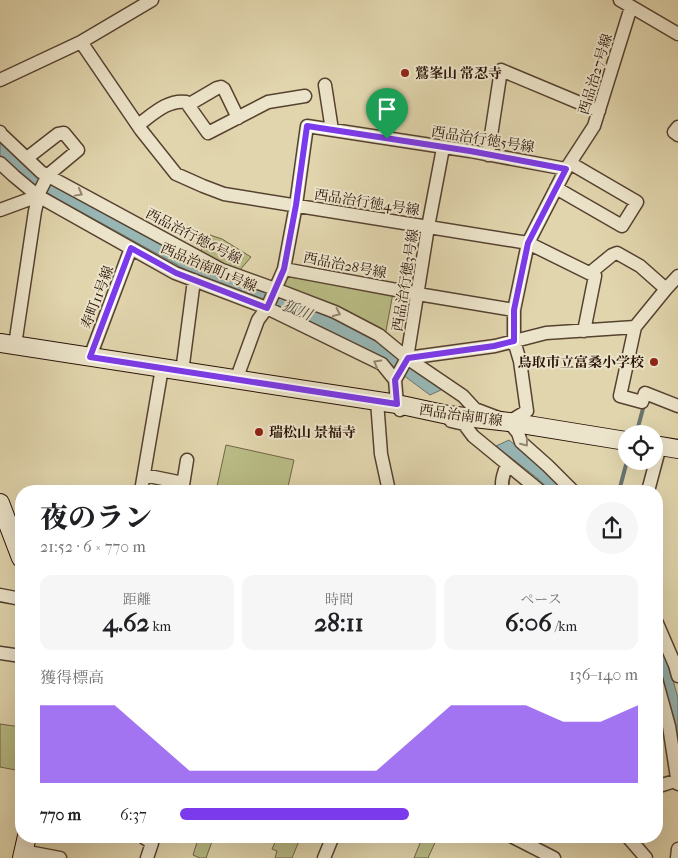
<!DOCTYPE html>
<html lang="ja">
<head>
<meta charset="utf-8">
<style>
  body { margin:0; font-family:"IM FELL French Canon","Noto Serif JP",serif; background:#f6f6f6; color:#202124; height:100vh; display:flex; flex-direction:column; font-size:19px; white-space:nowrap }
  * { box-sizing:border-box; margin:0 }
  p { font-size:16px; color:#757577 }
  .icon { flex:none; width:28px; height:28px; fill:none; stroke:currentColor; stroke-width:2; stroke-linecap:round; stroke-linejoin:round }
  .map { position:relative; flex:1; overflow:hidden }
  .sheet { position:absolute; left:15px; top:485px; width:648px; height:358px; display:flex; flex-direction:column; background:#fff; border-radius:20px; box-shadow:0 5px 20px #0002 }
  .sheet>* { flex:none }
  .tools { position:absolute; left:618px; top:425px; display:grid; gap:10px }
  .tools a { display:grid; place-items:center; width:45px; height:45px; border-radius:50%; background:#fff; box-shadow:0 5px 20px #0002; font-size:25px }
  .pin { position:absolute; display:grid; place-items:center; width:42px; height:42px; color:#fff; margin:-51px -21px; border-radius:50% 50% 50% 0; rotate:-45deg; box-shadow:0 0 5px #0007 }
  .pin .icon { rotate:45deg }
  .round { display:grid; place-items:center; flex:none; width:52px; height:52px; border-radius:26px; background:#f6f6f6 }
  .head { display:flex; align-items:center; justify-content:space-between; height:85px; padding:0 25px }
  h1 { font-size:28px; font-weight:800; line-height:38px }
  .metrics { display:grid; grid-template-columns:repeat(3,1fr); gap:8px; height:85px; padding:5px 25px }
  .metrics div { display:grid; align-content:center; border-radius:12px; background:#f6f6f6; text-align:center }
  .metrics b { font-size:25px; font-weight:800 }
  .metrics small { font-size:14px; font-weight:400 }
  .metrics p { font-size:14px }
  .chart { height:140px; padding:10px 25px }
  .chart p { display:flex; justify-content:space-between }
  .chart svg { width:100%; height:90px; margin-top:5px; fill:#7c3aed; opacity:.7 }
  ul { padding:0 25px; list-style:none; font-size:16px }
  li { display:grid; grid-template-columns:80px 60px 1fr; align-items:center; height:38px }
  li i { height:12px; border-radius:6px; background:#7c3aed }
  .map>svg:first-child { display:block }
  .green { fill:#b9bc85; stroke:#706646 }
  .water { fill:#97b6b4; stroke:#6b746e }
  .lines { fill:none; stroke-linecap:round; stroke-linejoin:round }
  .stream { stroke:#6b746e; stroke-width:4 }
  .street-casing { stroke:#564230; stroke-width:15 }
  .secondary-casing { stroke:#281106; stroke-width:20 }
  .street { stroke:#ece4ca; stroke-width:12 }
  .secondary { stroke:#ece4ca; stroke-width:18 }
  .oneway { stroke:#948572 }
  .route-casing { stroke:#fff; stroke-width:10 }
  .route { stroke:#7c3aed; stroke-width:6 }
  .poi-dot { fill:#8f2418; stroke:#ece4ca; stroke-width:2 }
  .labels { text-anchor:middle; stroke-width:4; stroke-linejoin:round; paint-order:stroke }
  .poi-label { font-size:14px; font-weight:bold; fill:#281106; stroke:#ece4ca; text-anchor:start }
  .street-label { font-size:14px; fill:#281106; stroke:#ece4ca }
  .water-label { font-size:15px; font-style:italic; fill:#4f4b43; stroke:#ece4ca }
</style>
</head>
<body>
<div class="map">
<svg width="678" height="858" viewBox="0 0 678 858">
  <rect width="100%" height="100%" fill="#e1d5ad"/>
  <filter id="stains"><feTurbulence type="fractalNoise" baseFrequency=".004" numOctaves="4"/><feColorMatrix values="0 0 0 0 .2 0 0 0 0 .09 0 0 0 0 .02 0 0 0 .5 -.17"/></filter>
  <radialGradient id="worn" r=".72"><stop offset=".6" stop-color="#630" stop-opacity="0"/><stop offset="1" stop-color="#630" stop-opacity=".3"/></radialGradient>
  <path class="green" d="M 210,235 L 222,239 L 251,257 L 240,270 L 215,260 L 200,252 Z
    M 289,277 L 393,293 L 385,336 L 329,304 L 283,286 L 284,279 Z
    M 226,445 L 294,460 L 287,491 L 216,491 Z
    M 0,724 L 21,727 L 21,771 L 0,767 Z
    M 199,836 L 214,836 L 206,858 L 200,858 L 193,855 Z
    M 272,836 L 301,836 L 292,858 L 275,858 L 277,851 L 272,849 L 277,838 Z
    M 423,836 L 438,836 L 428,858 L 414,858 Z"/>
  <path class="water" d="M 0,138 L 80,195 L 318,309 L 369,336 L 443,389 L 430,395 L 403,375 L 351,342 L 324,328 L 265,302 L 231,290 L 190,272 L 58,199 L 33,184 L 4,161 L 0,157 Z
    M 509,440 L 540,465 L 567,491 L 551,491 L 537,478 L 496,446 Z
    M 656,635 L 667,659 L 678,698 L 678,750 L 666,694 L 656,665 Z"/>
  <g class="lines">
    <path class="stream" d="M 638,427 L 644,405
      M 619,491 L 627,461"/>
    <defs>
      <path id="street" d="M 620,0 L 678,34
        M 81,42 L 141,130 L 176,174 L 203,186 L 224,194 L 528,243 L 595,276 L 584,331
        M 0,80 L 81,42 L 152,0
        M 325,85 L 332,130
        M 188,105 L 217,88 L 221,87 L 224,89 L 238,118
        M 138,125 C 152,115 168,99 186,102 L 208,133 L 268,102 L 305,96
        M 678,127 L 674,132 L 678,135
        M 0,132 L 1,134 L 41,172 L 222,270 L 275,289 L 335,312 L 379,335 L 407,358 L 463,396 L 475,409 L 509,422 L 518,433 L 521,442 L 548,466 L 573,491
        M 488,155 L 501,70 L 599,111
        M 0,163 L 14,176 L 38,196 L 175,273 L 267,308 L 382,364 L 395,380 L 397,404 L 400,410
        M 556,188 L 622,226 L 637,202 L 570,163
        M 0,210 L 38,196
        M 590,273 L 612,255 L 617,253 L 640,266 L 666,289 L 678,276
        M 514,310 L 418,294 L 284,269 L 296,205 L 307,126 L 470,151 L 566,169
        M 635,327 L 666,289
        M 15,345 L 35,211 L 40,191 L 48,175 L 78,150 L 64,133 L 58,134 L 27,158
        M 90,357 L 131,248
        M 407,358 L 428,227 L 443,148
        M 182,372 L 194,280
        M 236,380 L 258,320 L 267,308 L 284,269
        M 395,380 L 407,358 L 495,346 L 546,333 L 635,327 L 620,396 L 642,402 L 645,393 L 678,406
        M 377,401 L 381,454 L 389,491
        M 451,421 L 464,424 L 473,436 L 540,491
        M 509,422 L 527,411 L 520,361 L 514,341 L 514,310 L 528,243 L 566,169 L 594,126 L 631,7
        M 144,475 L 183,483
        M 141,491 L 162,368
        M 182,491 L 187,460
        M 503,491 C 500,482 504,473 507,464
        M 648,491 L 660,446
        M 0,595 L 21,599
        M 656,621 L 675,665 L 678,676
        M 0,653 L 21,656
        M 656,679 L 669,726 L 678,784
        M 656,787 L 678,780
        M 142,836 L 152,843 L 147,858
        M 511,836 L 554,858
        M 627,836 L 646,858
        M 23,851 L 60,858
        M 324,858 L 333,836
        M 677,858 L 678,849"/>
      <path id="secondary" d="M 0,343 L 397,404 L 448,415 L 509,422 L 626,441
        M 654,445 L 678,449
        M 0,503 L 21,558
        M 22,858 L 27,836"/>
    </defs>
    <use href="#street" class="street-casing"/>
    <use href="#secondary" class="secondary-casing"/>
    <use href="#street" class="street"/>
    <use href="#secondary" class="secondary"/>
  </g>
  <defs><path id="oneway-chevron" d="M-2-3.5L2.5 0L-2 3.5" fill="none" stroke-width="1.6" stroke-linecap="round" stroke-linejoin="round" transform="scale(1.25)"/></defs>
  <g class="oneway">
    <use href="#oneway-chevron" transform="translate(79 193) rotate(29)"/>
    <use href="#oneway-chevron" transform="translate(337 313) rotate(25)"/>
    <use href="#oneway-chevron" transform="translate(377 363) rotate(-150)"/>
    <use href="#oneway-chevron" transform="translate(525 443) rotate(52)"/>
  </g>
  <g class="lines">
    <defs>
      <path id="route" d="M 307,126 L 470,151 L 566,169 L 528,243 L 514,310 L 514,341 L 494,346 L 408,358 L 395,380 L 397,404 L 90,357 L 131,248 L 176,273 L 267,308 L 284,269 L 296,205 Z"/>
    </defs>
    <use href="#route" class="route-casing"/>
    <use href="#route" class="route"/>
  </g>
  <g class="poi-dot">
    <circle cx="405" cy="73" r="5"/>
    <circle cx="654" cy="362" r="5"/>
    <circle cx="259" cy="432" r="5"/>
  </g>
  <g class="labels">
    <g class="poi-label">
      <text x="415" y="78">鷲峯山 常忍寺</text>
      <text x="644" y="367" text-anchor="end">鳥取市立富桑小学校</text>
      <text x="269" y="437">瑞松山 景福寺</text>
    </g>
    <g class="street-label">
      <text transform="translate(595 74) rotate(-73)" y="5">西品治27号線</text>
      <text transform="translate(483 139) rotate(9)" y="5">西品治行徳5号線</text>
      <text transform="translate(367 202) rotate(9)" y="5">西品治行徳4号線</text>
      <text transform="translate(194 236) rotate(27)" y="5">西品治行徳6号線</text>
      <text transform="translate(345 265) rotate(11)" y="5">西品治28号線</text>
      <text transform="translate(209 267) rotate(23)" y="5">西品治南町1号線</text>
      <text transform="translate(405 280) rotate(-81)" y="5">西品治行徳3号線</text>
      <text transform="translate(97 297) rotate(-69)" y="5">寿町11号線</text>
      <text transform="translate(461 415) rotate(8)" y="5">西品治南町線</text>
    </g>
    <g class="water-label">
      <text transform="translate(297 310) rotate(22)" y="5">狐川</text>
    </g>
  </g>
  <rect width="100%" height="100%" filter="url(#stains)"/>
  <rect width="100%" height="100%" fill="url(#worn)"/>
</svg>
<div class="tools">
<a><svg class="icon" aria-label="locate" viewBox="0 0 24 24"><circle cx="12" cy="12" r="6"/><path d="M12 2v4M12 18v4M2 12h4M18 12h4"/></svg></a>
</div>
<div class="pin" style="left:387px;top:139px;background:#1e9e55"><svg class="icon" aria-label="arrive" viewBox="0 0 24 24"><path d="M6 21V4h12l-3 4 3 4H6"/></svg></div>
<section class="sheet">
<div class="head"><div><h1>夜のラン</h1><p>21:52 · 6 × 770 m</p></div><a class="round"><svg class="icon" aria-label="share" viewBox="0 0 24 24"><path d="M12 15V3M7 8l5-5 5 5M5 13v7h14v-7"/></svg></a></div>
<div class="metrics">
<div><p>距離</p><b>4.62<small> km</small></b></div>
<div><p>時間</p><b>28:11</b></div>
<div><p>ペース</p><b>6:06<small> /km</small></b></div>
</div>
<div class="chart"><p><span>獲得標高</span>136–140 m</p>
<svg viewBox="0 0 160 44" preserveAspectRatio="none"><path d="M0 44V6L10 6L20 6L30 22L40 38L50 38L60 38L70 38L80 38L90 38L100 22L110 6L120 6L130 6L140 14L150 14L160 6V44z"/></svg>
</div>
<ul>
<li><b>770 m</b>6:37<i style="width:50%"></i></li>
</ul>
</section>
</div>
</body>
</html>
